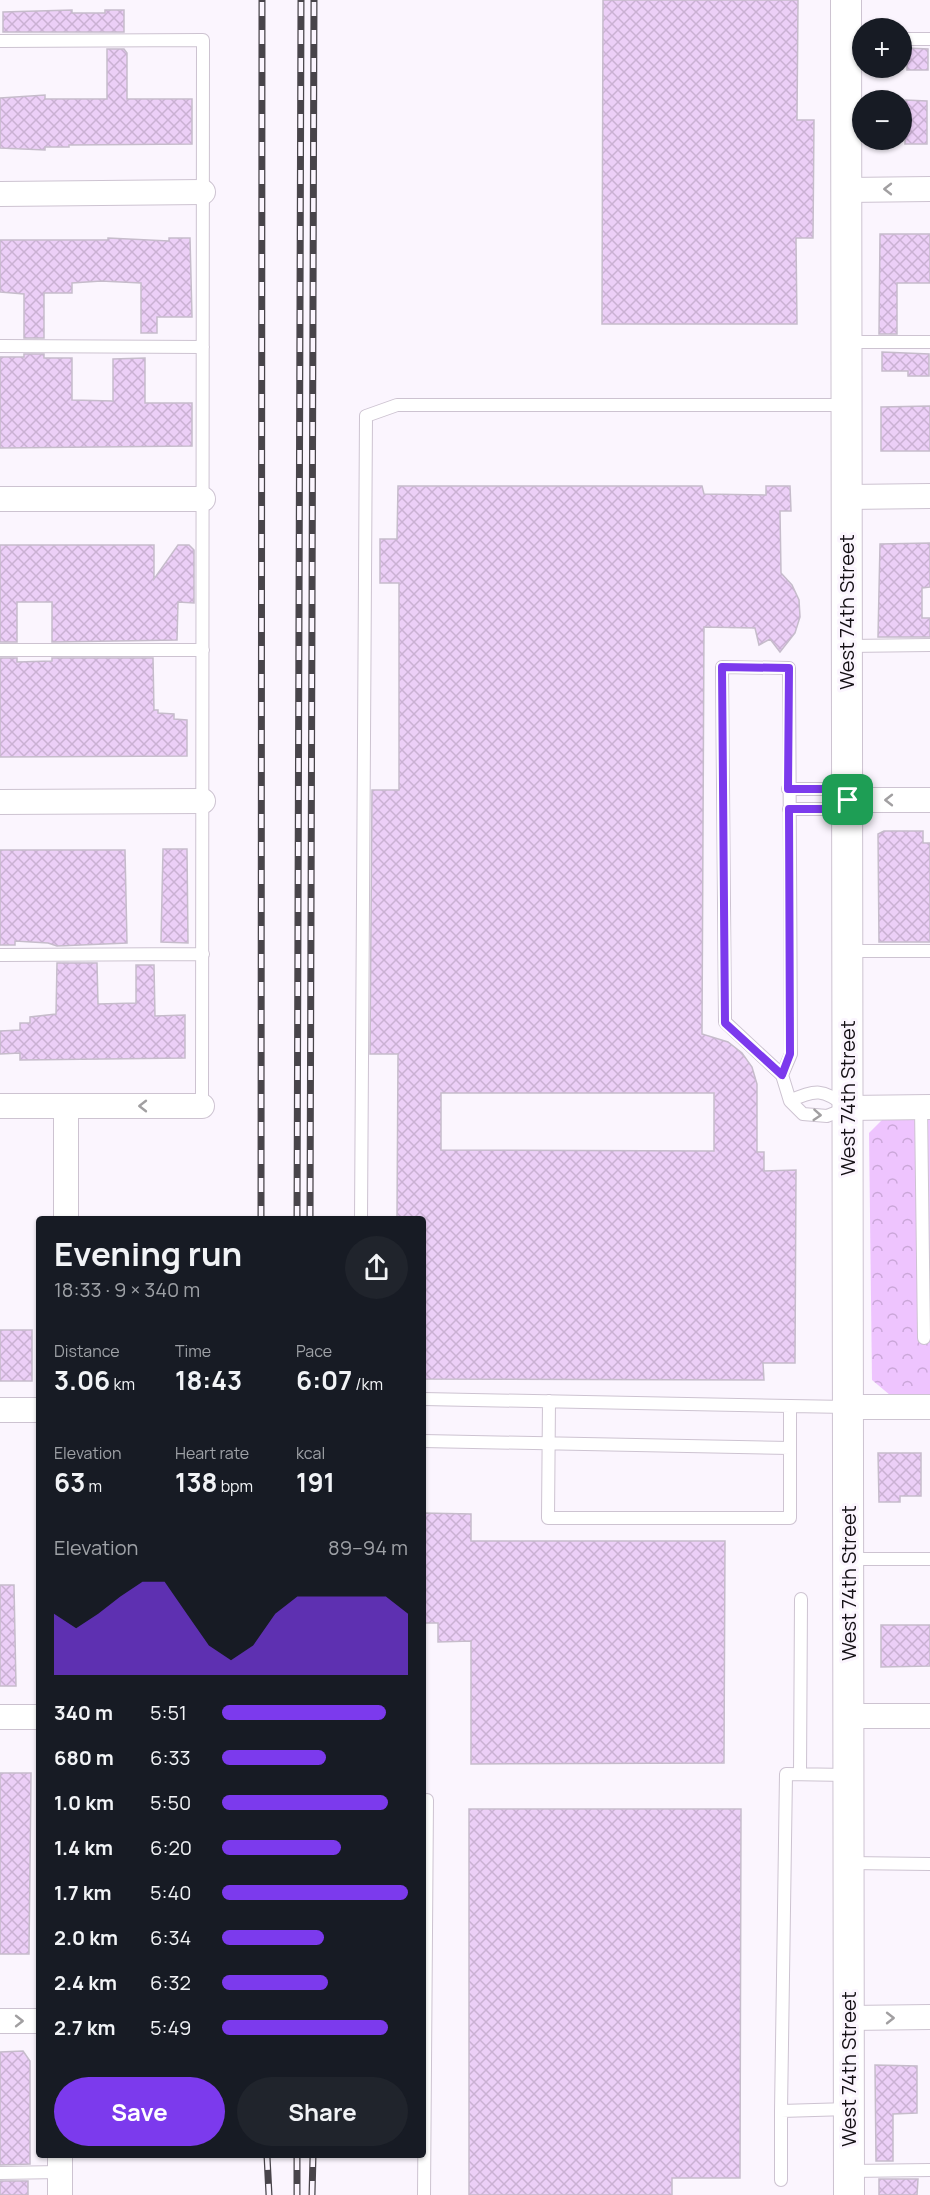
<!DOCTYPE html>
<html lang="en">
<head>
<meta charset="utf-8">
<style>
  body { margin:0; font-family:Manrope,sans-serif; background:#20242c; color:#f1f3f6; height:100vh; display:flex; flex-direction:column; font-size:22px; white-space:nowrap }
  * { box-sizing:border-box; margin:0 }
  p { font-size:20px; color:#9ea1a6 }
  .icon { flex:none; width:33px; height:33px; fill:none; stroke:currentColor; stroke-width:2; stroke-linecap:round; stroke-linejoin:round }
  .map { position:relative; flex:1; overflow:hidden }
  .details { position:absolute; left:36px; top:1216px; width:390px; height:942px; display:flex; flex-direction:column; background:#171b24; border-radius:6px; box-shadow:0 2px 4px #0004 }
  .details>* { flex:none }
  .fabs { position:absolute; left:852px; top:18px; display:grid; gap:12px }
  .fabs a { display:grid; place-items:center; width:60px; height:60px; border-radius:50%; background:#171b24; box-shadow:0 2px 4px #0004; font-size:30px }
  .pin { position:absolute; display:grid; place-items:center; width:51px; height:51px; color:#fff; margin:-26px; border-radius:12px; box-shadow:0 3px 9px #0006 }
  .round { display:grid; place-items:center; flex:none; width:63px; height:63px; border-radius:32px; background:#20242c }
  .overview { display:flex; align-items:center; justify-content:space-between; height:102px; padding:0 18px }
  h1 { font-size:33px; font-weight:700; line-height:45px }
  .stats { display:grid; grid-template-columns:repeat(3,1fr); gap:9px; height:102px; padding:6px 18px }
  .stats div { display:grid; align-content:center }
  .stats b { font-size:26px; font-weight:700 }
  .stats small { font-size:16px; font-weight:400 }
  .stats p { font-size:16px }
  .chart { height:168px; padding:12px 18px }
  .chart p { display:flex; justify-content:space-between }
  .chart svg { width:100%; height:108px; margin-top:6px; fill:#7c3aed; opacity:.7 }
  .action { display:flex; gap:12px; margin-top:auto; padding:12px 18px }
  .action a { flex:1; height:69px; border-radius:36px; background:#7c3aed; color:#fff; font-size:24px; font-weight:700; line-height:69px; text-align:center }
  .action a+a { background:#20242c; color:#f1f3f6 }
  ul { padding:0 18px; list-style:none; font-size:20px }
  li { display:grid; grid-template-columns:96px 72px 1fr; align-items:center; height:45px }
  li i { height:15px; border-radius:8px; background:#7c3aed }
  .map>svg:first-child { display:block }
  .park { fill:url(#park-crowns) }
  .building { fill:url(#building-cross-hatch); stroke:#c6bccb; stroke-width:1.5; fill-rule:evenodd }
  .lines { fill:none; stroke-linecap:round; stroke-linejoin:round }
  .service-casing { stroke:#cdc3d1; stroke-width:14 }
  .minor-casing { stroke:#cdc3d1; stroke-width:26 }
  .tertiary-casing { stroke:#cdc3d1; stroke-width:32 }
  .service { stroke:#fff; stroke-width:12 }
  .minor { stroke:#fff; stroke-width:24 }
  .tertiary { stroke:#fff; stroke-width:30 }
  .rail-casing { stroke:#48444a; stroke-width:7 }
  .rail { stroke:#fbf5fe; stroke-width:4.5; stroke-dasharray:14; stroke-linecap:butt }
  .oneway { stroke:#a19fa1 }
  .route-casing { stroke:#fff; stroke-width:12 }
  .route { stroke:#7c3aed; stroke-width:8 }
  .labels { text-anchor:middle; stroke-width:6; stroke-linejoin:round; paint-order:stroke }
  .street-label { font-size:20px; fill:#141015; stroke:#fbf5fe }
</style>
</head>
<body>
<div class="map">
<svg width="930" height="2195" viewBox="0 0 930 2195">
  <defs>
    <pattern id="park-crowns" width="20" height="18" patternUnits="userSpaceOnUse" patternTransform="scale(1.5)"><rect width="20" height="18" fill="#eec4fe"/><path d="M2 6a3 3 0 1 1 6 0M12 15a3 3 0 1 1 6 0" fill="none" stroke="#cba7d9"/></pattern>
    <pattern id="building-cross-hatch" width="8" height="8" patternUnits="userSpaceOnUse" patternTransform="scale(1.5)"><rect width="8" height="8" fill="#eccff7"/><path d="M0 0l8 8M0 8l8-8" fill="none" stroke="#cab1d3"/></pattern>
  </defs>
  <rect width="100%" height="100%" fill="#fbf5fe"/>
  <path class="park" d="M 883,1119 L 930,1119 L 930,1395 L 890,1395 L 872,1380 L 869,1133 Z"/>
  <path class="building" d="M 603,0 L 798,0 L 797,120 L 814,120 L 813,238 L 796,238 L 797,324 L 602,324 Z
    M 72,10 L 72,13 L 105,13 L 105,10 L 124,10 L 124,32 L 3,32 L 3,12 Z
    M 907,48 L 928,49 L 928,70 L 907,70 Z
    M 107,49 L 124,49 L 127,53 L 127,99 L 192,99 L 192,144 L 69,145 L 69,147 L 45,147 L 45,150 L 0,148 L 0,98 L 45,95 L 45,99 L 107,99 Z
    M 905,100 L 927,101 L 927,144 L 905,144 Z
    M 880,234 L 930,234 L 930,283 L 897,283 L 897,334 L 879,334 Z
    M 108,238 L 169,241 L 169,238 L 190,238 L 192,317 L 157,317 L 157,333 L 141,333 L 141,283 L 101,281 L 72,283 L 72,293 L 44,293 L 44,338 L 24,338 L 24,294 L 0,292 L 0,240 L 108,240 Z
    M 882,352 L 929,354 L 929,376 L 908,376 L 908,371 L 882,371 Z
    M 24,354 L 44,354 L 44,358 L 72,358 L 72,400 L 113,401 L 113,359 L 145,358 L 145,403 L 192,403 L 192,446 L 0,448 L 0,357 L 24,357 Z
    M 930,406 L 930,451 L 881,451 L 881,407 Z
    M 398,486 L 702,486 L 704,494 L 766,495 L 766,486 L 790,486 L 791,511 L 780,511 L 781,573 L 792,585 L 799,600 L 800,617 L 795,633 L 780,652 L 770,639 L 759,645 L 755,628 L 704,627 L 702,1034 L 728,1042 L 742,1053 L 752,1067 L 757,1084 L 757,1152 L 764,1152 L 764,1171 L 796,1170 L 795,1363 L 763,1363 L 764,1380 L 423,1379 L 423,1220 L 397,1220 L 398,1054 L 370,1054 L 372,790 L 399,790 L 399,583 L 380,583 L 380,539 L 397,539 ZM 441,1093 L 714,1093 L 714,1151 L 441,1150 Z
    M 930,543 L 930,587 L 922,588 L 922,618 L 930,618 L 930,637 L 878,637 L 880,544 Z
    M 0,545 L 154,545 L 154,579 L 178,545 L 189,545 L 194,550 L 194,603 L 178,602 L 177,640 L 52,642 L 52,602 L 17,602 L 17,642 L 0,642 Z
    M 0,658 L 17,658 L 17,662 L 52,661 L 52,658 L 153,658 L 154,710 L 158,710 L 158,713 L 174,714 L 174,719 L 187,720 L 187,756 L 0,757 Z
    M 884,831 L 923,831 L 923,843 L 930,843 L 930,942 L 879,942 L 878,834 Z
    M 163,849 L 187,849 L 188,943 L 161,942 Z
    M 0,850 L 125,850 L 127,943 L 57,946 L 48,943 L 15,941 L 15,945 L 0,945 Z
    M 57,963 L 97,963 L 98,1004 L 136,1003 L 136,965 L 154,965 L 155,1016 L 185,1015 L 185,1058 L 20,1060 L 20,1053 L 0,1054 L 0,1031 L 20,1030 L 20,1023 L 30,1023 L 30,1017 L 56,1014 Z
    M 0,1330 L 32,1330 L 32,1381 L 0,1381 Z
    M 878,1453 L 921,1453 L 921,1496 L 900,1496 L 900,1502 L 879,1502 Z
    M 423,1513 L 471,1514 L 471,1541 L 725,1541 L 724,1763 L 471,1764 L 471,1641 L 438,1642 L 438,1623 L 423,1623 Z
    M 0,1585 L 14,1585 L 16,1686 L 0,1686 Z
    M 881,1625 L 930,1625 L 930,1666 L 881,1667 Z
    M 0,1773 L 31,1773 L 29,1954 L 0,1954 Z
    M 469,1809 L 741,1809 L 740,2178 L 672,2178 L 672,2195 L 469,2195 Z
    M 23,2051 L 30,2061 L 30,2164 L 0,2165 L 0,2052 Z
    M 875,2065 L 917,2066 L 917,2113 L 893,2114 L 893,2161 L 876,2161 Z
    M 879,2179 L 918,2179 L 917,2195 L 879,2195 Z
    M 0,2181 L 28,2181 L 28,2195 L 0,2195 Z"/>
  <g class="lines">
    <defs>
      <path id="service" d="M 902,39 L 930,39
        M 0,41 L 203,40 L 202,1106
        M 847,342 L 930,342
        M 0,346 L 203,347
        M 847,646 L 930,645
        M 0,650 L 203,650
        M 788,789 L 829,789 L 845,798
        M 789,809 L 829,809 L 847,800
        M 848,951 L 930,951
        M 0,955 L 203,954
        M 782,1075 L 791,1054 L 789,668 L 722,667 L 725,1022 L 782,1075 L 790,1101 L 803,1114 L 827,1116 L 847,1108
        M 790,1101 C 815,1089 824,1089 845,1106
        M 921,1107 L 924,1338
        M 361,1220 L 366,416 L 397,405 L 847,405
        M 423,1399 L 847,1407
        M 549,1401 L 548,1518 L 790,1518 L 790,1406
        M 423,1441 L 790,1448
        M 848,1559 L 930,1559
        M 800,1774 L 801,1599
        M 849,1863 L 930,1864
        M 781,2111 L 786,1774 L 848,1775
        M 849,2171 L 930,2170
        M 0,2173 L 60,2172
        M 781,2180 L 781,2111 L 848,2109
        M 424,2195 L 427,1800"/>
      <path id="minor" d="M 847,190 L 930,189
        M 0,194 L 203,192
        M 847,497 L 930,496
        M 0,499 L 203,499
        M 848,800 L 930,800
        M 0,802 L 203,801
        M 0,1106 L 202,1106
        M 848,1108 L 930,1107
        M 66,1220 L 66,1106
        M 848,1407 L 930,1407
        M 0,1410 L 39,1410
        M 849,1716 L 930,1716
        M 0,1717 L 39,1717
        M 849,2018 L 930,2017
        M 0,2021 L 39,2021
        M 60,2195 L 60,2156"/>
      <path id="tertiary" d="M 846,0 L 849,2195"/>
    </defs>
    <use href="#service" class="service-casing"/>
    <use href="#minor" class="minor-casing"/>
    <use href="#tertiary" class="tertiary-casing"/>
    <use href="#service" class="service"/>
    <use href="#minor" class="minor"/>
    <use href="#tertiary" class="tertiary"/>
    <defs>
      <path id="rail" d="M 261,1220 L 262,0
        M 297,1220 L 301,0
        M 310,1220 L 314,0
        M 267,2156 L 269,2195
        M 297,2156 L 297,2195
        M 312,2195 L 313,2156"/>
    </defs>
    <use href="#rail" class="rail-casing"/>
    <use href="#rail" class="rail"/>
  </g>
  <defs><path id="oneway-chevron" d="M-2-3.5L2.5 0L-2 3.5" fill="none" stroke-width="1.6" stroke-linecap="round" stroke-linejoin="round" transform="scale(1.5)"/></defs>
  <g class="oneway">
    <use href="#oneway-chevron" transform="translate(888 189) rotate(180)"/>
    <use href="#oneway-chevron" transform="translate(889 800) rotate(180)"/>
    <use href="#oneway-chevron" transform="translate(143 1106) rotate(180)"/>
    <use href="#oneway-chevron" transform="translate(817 1115) rotate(4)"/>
    <use href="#oneway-chevron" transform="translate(890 2018)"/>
    <use href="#oneway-chevron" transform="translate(19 2021)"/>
  </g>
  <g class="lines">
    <defs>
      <path id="route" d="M 722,667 L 789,668 L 788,789 L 829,789 L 848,800 L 829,809 L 789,809 L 790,1054 L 782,1075 L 725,1023 Z"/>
    </defs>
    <use href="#route" class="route-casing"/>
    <use href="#route" class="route"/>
  </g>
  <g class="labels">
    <g class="street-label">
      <text transform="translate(847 612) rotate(-90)" y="7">West 74th Street</text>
      <text transform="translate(848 1098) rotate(-90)" y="7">West 74th Street</text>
      <text transform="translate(849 1583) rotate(-90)" y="7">West 74th Street</text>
      <text transform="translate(849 2069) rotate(-90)" y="7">West 74th Street</text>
    </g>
  </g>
</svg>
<div class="fabs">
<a>+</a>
<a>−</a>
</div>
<div class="pin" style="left:848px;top:800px;background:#1e9e55"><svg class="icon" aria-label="arrive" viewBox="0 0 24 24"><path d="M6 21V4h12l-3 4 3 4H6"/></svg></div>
<section class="details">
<div class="overview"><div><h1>Evening run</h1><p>18:33 · 9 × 340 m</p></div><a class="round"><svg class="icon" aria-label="share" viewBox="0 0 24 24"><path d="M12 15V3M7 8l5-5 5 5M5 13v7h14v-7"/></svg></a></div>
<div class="stats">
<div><p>Distance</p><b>3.06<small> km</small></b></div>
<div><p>Time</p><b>18:43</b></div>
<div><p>Pace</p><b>6:07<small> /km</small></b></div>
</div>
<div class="stats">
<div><p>Elevation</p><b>63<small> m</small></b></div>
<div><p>Heart rate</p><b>138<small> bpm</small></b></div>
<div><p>kcal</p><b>191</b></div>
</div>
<div class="chart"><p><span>Elevation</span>89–94 m</p>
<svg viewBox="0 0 160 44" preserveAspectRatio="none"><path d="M0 44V19L10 25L20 19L30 12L40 6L50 6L60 19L70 32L80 38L90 32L100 19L110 12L120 12L130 12L140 12L150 12L160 19V44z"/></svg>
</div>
<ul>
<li><b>340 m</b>5:51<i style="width:88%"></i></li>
<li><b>680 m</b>6:33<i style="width:56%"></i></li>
<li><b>1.0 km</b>5:50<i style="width:89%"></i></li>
<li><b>1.4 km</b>6:20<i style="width:64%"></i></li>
<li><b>1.7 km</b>5:40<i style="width:100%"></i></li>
<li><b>2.0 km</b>6:34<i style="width:55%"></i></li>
<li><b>2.4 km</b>6:32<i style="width:57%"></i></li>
<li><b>2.7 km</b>5:49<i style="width:89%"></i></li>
</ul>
<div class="action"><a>Save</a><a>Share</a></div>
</section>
</div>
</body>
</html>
